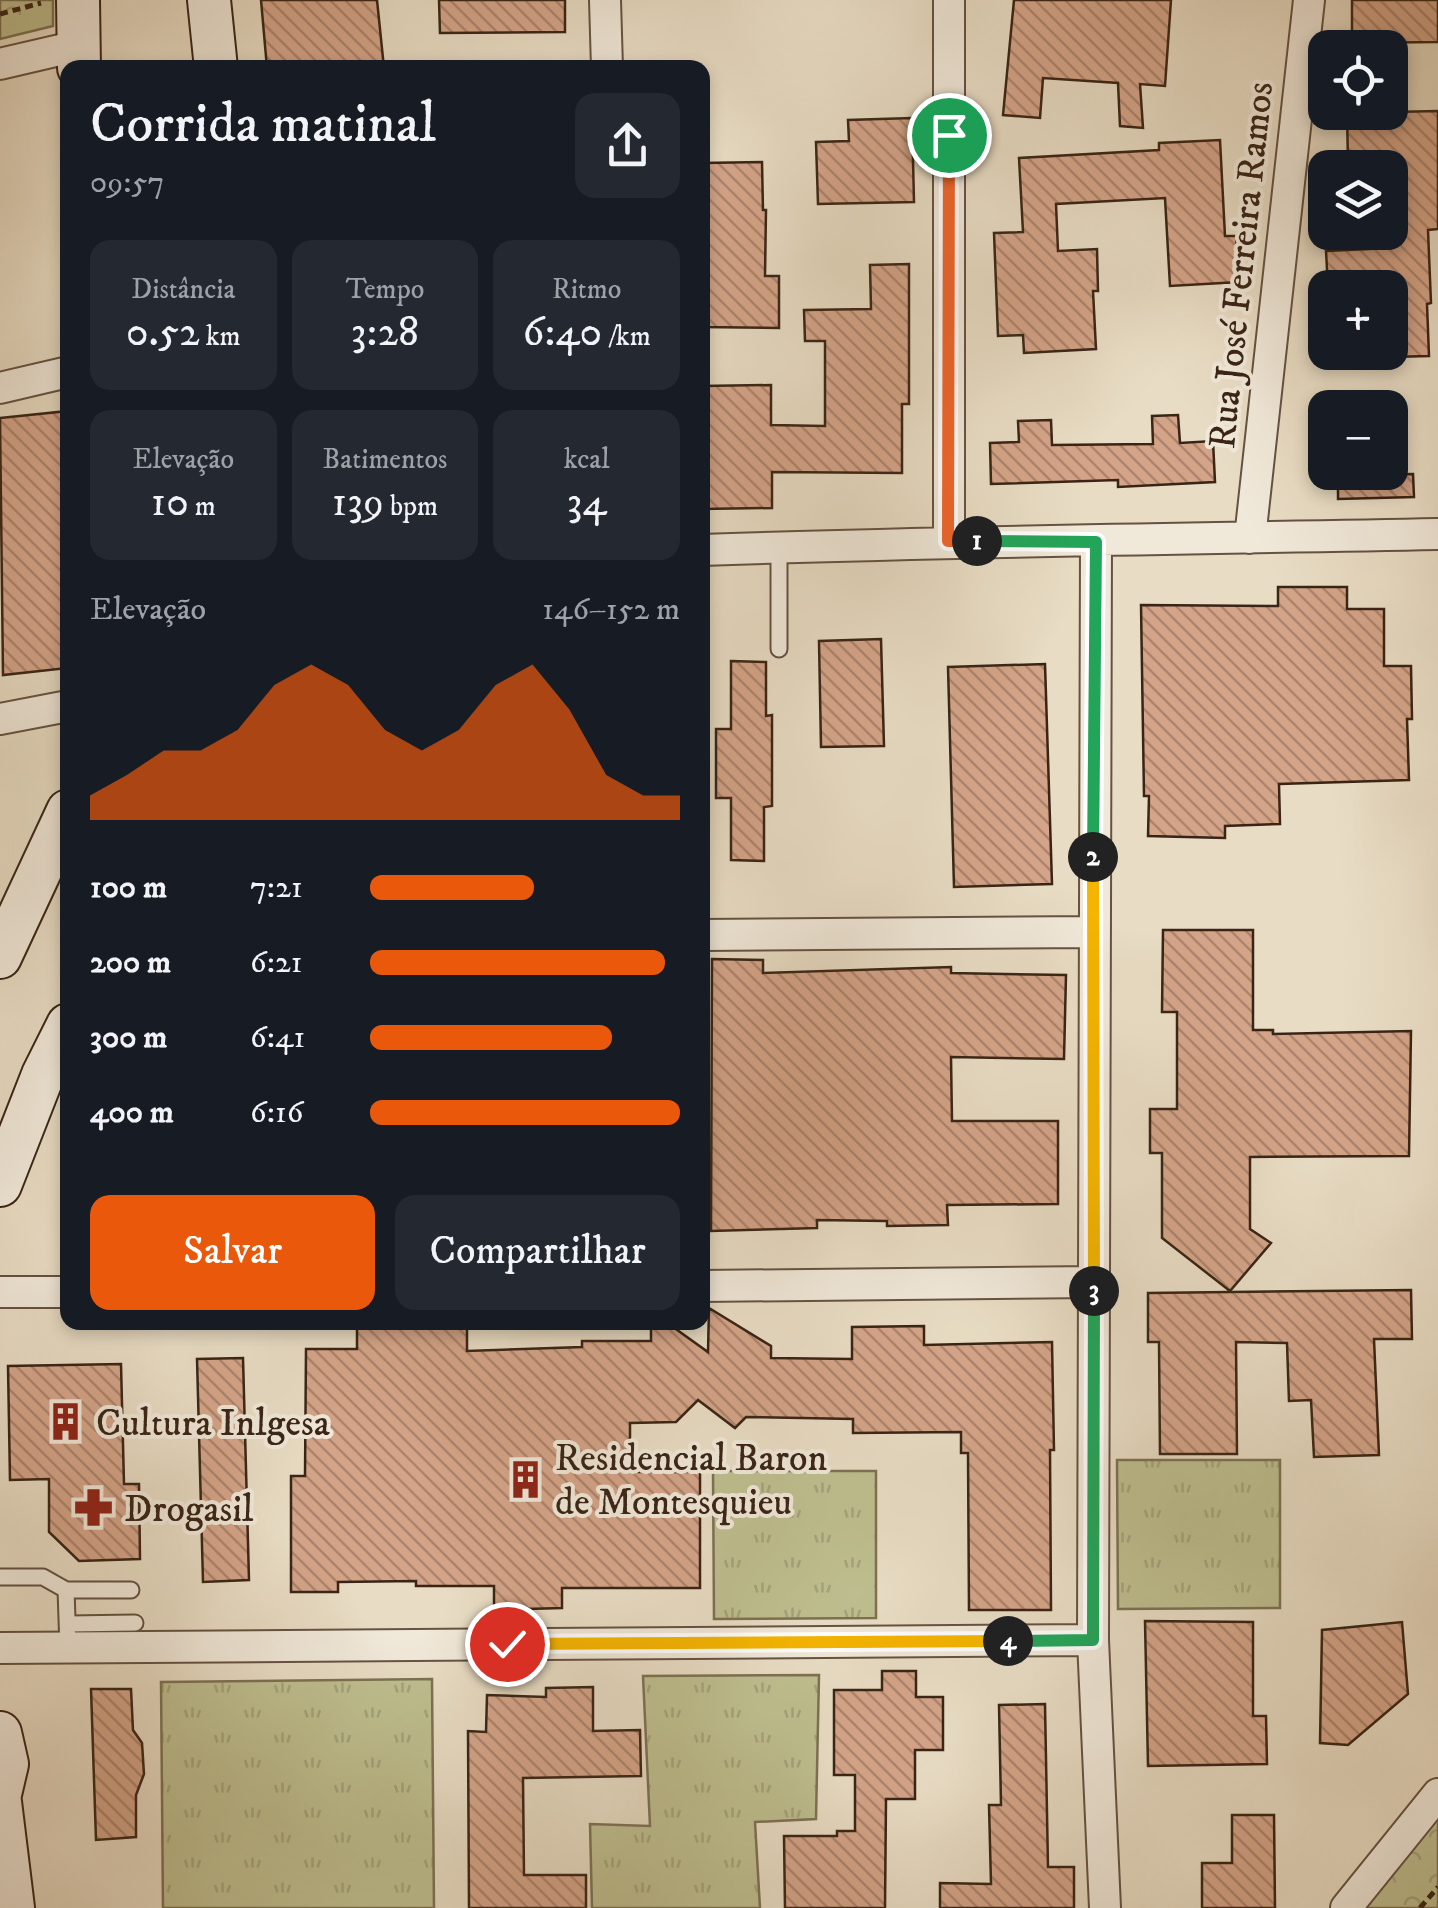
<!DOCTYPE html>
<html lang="pt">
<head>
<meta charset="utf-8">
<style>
  body { margin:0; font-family:"IM FELL DW Pica",serif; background:#242831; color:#f1f3f6; height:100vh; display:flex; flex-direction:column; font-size:38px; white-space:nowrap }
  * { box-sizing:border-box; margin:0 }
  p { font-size:32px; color:#9ea1a6 }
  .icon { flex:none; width:55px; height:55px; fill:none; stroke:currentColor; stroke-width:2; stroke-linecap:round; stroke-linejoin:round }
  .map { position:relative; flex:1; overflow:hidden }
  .details { position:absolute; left:60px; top:60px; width:650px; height:1270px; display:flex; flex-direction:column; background:#171b24; border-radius:20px; box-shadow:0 5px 15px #0003 }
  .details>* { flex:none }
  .buttons { position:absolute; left:1308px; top:30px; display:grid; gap:20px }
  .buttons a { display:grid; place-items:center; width:100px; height:100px; border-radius:20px; background:#171b24; box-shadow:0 5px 15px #0003; font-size:50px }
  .pin { position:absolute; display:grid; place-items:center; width:85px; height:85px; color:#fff; margin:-42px; border:5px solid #fff; border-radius:50%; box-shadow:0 2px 10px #0007 }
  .km { position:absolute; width:50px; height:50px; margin:-25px; border-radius:50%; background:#222; color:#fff; font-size:28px; line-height:50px; text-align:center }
  .round { display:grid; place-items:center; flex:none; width:105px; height:105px; border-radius:20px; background:#242831 }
  .head { display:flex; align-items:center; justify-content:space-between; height:170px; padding:0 30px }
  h1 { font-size:55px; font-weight:600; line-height:75px }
  .figures { display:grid; grid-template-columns:repeat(3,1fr); gap:15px; height:170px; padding:10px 30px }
  .figures div { display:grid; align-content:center; border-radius:20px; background:#242831; text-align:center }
  .figures b { font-size:42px; font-weight:600 }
  .figures small { font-size:28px; font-weight:400 }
  .figures p { font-size:28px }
  .chart { height:280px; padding:20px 30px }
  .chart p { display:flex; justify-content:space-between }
  .chart svg { width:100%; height:180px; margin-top:10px; fill:#ea580c; opacity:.7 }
  .cta { display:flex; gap:20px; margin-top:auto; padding:20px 30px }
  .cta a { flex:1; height:115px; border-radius:20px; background:#ea580c; color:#fff; font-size:40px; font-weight:600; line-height:115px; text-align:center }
  .cta a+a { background:#242831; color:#f1f3f6 }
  ul { padding:0 30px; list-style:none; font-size:32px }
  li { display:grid; grid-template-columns:160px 120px 1fr; align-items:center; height:75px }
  li i { height:25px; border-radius:12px; background:#ea580c }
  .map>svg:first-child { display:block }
  .grass { fill:url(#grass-tufts); stroke:#7c7152; stroke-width:2.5 }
  .park { fill:url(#park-crowns); stroke:#7c7152; stroke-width:2.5 }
  .building { fill:url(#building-back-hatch); stroke:#392415; stroke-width:2.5 }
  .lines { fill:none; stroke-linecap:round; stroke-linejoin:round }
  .service-casing { stroke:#655241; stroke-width:19 }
  .minor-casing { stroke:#655241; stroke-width:34 }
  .secondary-casing { stroke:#392415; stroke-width:46 }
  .path { stroke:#392415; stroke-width:5; stroke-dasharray:8 5; stroke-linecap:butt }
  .service { stroke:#f0e8d9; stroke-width:15 }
  .minor { stroke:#f0e8d9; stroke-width:30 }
  .secondary { stroke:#f0e8d9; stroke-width:42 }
  .split-1-casing { stroke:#fff; stroke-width:20 }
  .split-2-casing { stroke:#fff; stroke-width:20 }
  .split-3-casing { stroke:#fff; stroke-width:20 }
  .split-4-casing { stroke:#fff; stroke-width:20 }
  .split-5-casing { stroke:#fff; stroke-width:20 }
  .split-1 { stroke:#f0652b; stroke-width:12 }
  .split-2 { stroke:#22a559; stroke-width:12 }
  .split-3 { stroke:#f5b400; stroke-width:12 }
  .split-4 { stroke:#22a559; stroke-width:12 }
  .split-5 { stroke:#f5b400; stroke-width:12 }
  .labels { text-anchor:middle; stroke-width:8; stroke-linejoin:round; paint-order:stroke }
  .street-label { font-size:38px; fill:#392415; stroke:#f0e8d9 }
  .poi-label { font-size:38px; fill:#392415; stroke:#f0e8d9; text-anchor:start }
</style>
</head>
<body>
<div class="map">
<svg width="1438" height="1908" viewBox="0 0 1438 1908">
  <defs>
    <pattern id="grass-tufts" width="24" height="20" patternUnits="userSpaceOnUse" patternTransform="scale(2.5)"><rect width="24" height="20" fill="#bebe8f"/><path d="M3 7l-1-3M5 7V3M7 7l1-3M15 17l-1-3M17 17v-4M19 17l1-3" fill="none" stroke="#a4a37a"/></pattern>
    <pattern id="park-crowns" width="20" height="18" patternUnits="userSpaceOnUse" patternTransform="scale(2.5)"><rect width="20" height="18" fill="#bebe8f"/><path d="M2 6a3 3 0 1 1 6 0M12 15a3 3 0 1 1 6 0" fill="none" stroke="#a4a37a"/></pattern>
    <pattern id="building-back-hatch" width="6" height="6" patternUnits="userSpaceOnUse" patternTransform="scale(2.5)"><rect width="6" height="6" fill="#d4a488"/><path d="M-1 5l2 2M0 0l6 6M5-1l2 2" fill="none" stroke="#ad856e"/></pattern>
  </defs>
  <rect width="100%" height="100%" fill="#e8dcc4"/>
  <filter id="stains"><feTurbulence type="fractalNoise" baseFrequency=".002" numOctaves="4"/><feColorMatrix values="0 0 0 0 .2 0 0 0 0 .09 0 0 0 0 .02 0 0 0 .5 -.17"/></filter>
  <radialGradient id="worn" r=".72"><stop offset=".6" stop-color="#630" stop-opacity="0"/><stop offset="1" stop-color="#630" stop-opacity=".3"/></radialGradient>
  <path class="grass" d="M 1117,1460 L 1280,1460 L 1280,1608 L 1118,1609 Z
    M 713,1471 L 876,1471 L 876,1618 L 714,1619 Z
    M 819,1675 L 816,1819 L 755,1822 L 760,1908 L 592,1908 L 590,1824 L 650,1826 L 643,1676 Z
    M 432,1679 L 434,1908 L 163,1908 L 161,1682 Z"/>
  <path class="park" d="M 0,0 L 53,0 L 53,26 L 0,39 Z
    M 1438,1802 L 1438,1908 L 1356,1908 Z"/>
  <path class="building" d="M 261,0 L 377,0 L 384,68 L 267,68 Z
    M 439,0 L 565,0 L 565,32 L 440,33 Z
    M 1014,0 L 1171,0 L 1165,86 L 1140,84 L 1143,128 L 1120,126 L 1118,83 L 1043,78 L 1040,118 L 1003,115 Z
    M 1352,0 L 1438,0 L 1438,42 L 1352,43 Z
    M 1438,111 L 1438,229 L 1428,230 L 1431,303 L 1427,304 L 1429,356 L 1390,357 L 1390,288 L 1328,288 L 1326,251 L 1390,248 L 1390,168 L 1371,168 L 1371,162 L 1348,163 L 1347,113 Z
    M 912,118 L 914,202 L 818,204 L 816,142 L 849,141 L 848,120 Z
    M 1220,140 L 1225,236 L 1236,236 L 1239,282 L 1170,286 L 1165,198 L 1056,204 L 1058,251 L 1097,249 L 1098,291 L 1093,291 L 1096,349 L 1024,353 L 1023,335 L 998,336 L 994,233 L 1023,232 L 1019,158 L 1159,150 L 1159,143 Z
    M 762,162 L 763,210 L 766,210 L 765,276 L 779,276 L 779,328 L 702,327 L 702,163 Z
    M 909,264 L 909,404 L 902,404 L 902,473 L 772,472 L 772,508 L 702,509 L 702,386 L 771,385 L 771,425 L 825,426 L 825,341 L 805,341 L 804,310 L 871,309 L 870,265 Z
    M 68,411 L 68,668 L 3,675 L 0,418 Z
    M 1178,415 L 1180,443 L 1213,441 L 1215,482 L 1118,487 L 1118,480 L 991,484 L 990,443 L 1019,442 L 1018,421 L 1051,420 L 1052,445 L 1153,444 L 1152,416 Z
    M 1413,474 L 1414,497 L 1338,499 L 1338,475 Z
    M 1278,587 L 1347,587 L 1347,609 L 1384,609 L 1384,666 L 1411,666 L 1412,719 L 1407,719 L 1409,780 L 1279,784 L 1280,824 L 1225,826 L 1225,838 L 1148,836 L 1149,796 L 1144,796 L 1141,605 L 1278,606 Z
    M 881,639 L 884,746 L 821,747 L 819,641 Z
    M 731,661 L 766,662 L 766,716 L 772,715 L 772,806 L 764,807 L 764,861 L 731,860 L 731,798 L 716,798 L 716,729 L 731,729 Z
    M 1045,664 L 1052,884 L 954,887 L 948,667 Z
    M 1163,930 L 1253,930 L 1253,1030 L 1273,1030 L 1273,1034 L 1411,1031 L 1409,1156 L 1250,1157 L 1250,1229 L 1271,1243 L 1230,1291 L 1162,1238 L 1162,1153 L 1150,1153 L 1150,1109 L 1177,1109 L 1177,1012 L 1162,1012 Z
    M 712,959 L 763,960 L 763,973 L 951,967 L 951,973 L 1066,975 L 1064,1059 L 951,1057 L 952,1121 L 1058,1121 L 1058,1204 L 947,1205 L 948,1225 L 887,1226 L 887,1221 L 817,1220 L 817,1228 L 711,1231 Z
    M 1411,1290 L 1412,1339 L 1374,1339 L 1379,1455 L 1314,1457 L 1311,1400 L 1289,1401 L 1287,1343 L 1236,1342 L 1237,1454 L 1160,1454 L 1159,1342 L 1148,1342 L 1148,1293 Z
    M 709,1308 L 771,1346 L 771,1358 L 852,1359 L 852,1327 L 924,1326 L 924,1345 L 1052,1342 L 1054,1450 L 1050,1450 L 1051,1610 L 969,1610 L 968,1453 L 961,1453 L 961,1432 L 853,1433 L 853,1419 L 746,1417 L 735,1428 L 698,1400 L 676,1422 L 630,1423 L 630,1472 L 700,1472 L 700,1588 L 562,1588 L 562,1608 L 494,1610 L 494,1586 L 416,1586 L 416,1581 L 338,1582 L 338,1592 L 291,1592 L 291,1476 L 305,1476 L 306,1349 L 357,1349 L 357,1322 L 467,1322 L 467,1351 L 582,1347 L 582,1341 L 651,1341 L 651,1322 L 666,1322 L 708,1352 Z
    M 243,1358 L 249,1580 L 203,1582 L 197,1359 Z
    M 121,1364 L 124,1484 L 139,1484 L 140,1559 L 79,1561 L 49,1532 L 49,1479 L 10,1480 L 8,1366 Z
    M 1145,1621 L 1253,1622 L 1253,1716 L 1266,1716 L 1267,1764 L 1148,1766 Z
    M 1402,1622 L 1408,1694 L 1348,1745 L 1320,1743 L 1322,1630 Z
    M 882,1671 L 916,1671 L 916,1697 L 943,1697 L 943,1750 L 915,1750 L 915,1799 L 886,1799 L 885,1908 L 785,1908 L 784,1836 L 837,1836 L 837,1831 L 855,1831 L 855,1775 L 834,1775 L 834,1690 L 882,1690 Z
    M 593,1687 L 593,1731 L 640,1730 L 641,1776 L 523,1778 L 524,1875 L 586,1875 L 586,1908 L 469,1908 L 468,1731 L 486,1732 L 487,1695 L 546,1697 L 546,1688 Z
    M 91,1689 L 131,1689 L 133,1730 L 142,1743 L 144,1774 L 136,1795 L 136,1837 L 96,1840 Z
    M 1045,1704 L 1048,1867 L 1074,1867 L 1074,1908 L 940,1908 L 940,1883 L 991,1884 L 989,1805 L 1001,1805 L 999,1705 Z
    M 1232,1815 L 1274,1815 L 1275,1908 L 1202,1908 L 1202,1863 L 1232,1863 Z"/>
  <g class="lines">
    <defs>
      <path id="service" d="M 779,649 L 779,547
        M 0,1577 L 43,1577 L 66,1590 L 68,1648
        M 66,1590 L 131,1590
        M 68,1624 L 135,1623"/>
      <path id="minor" d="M 605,0 L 607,68
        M 0,64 L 77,46
        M 0,388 L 68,372
        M 1250,538 L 1309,0
        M 949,541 L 949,0
        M 1096,543 L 1093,1640 L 1105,1908
        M 702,550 C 948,541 1193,539 1438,534
        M 0,719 L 68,706
        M 702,935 L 1092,932
        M 702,1286 L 1094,1282
        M 0,1292 L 68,1292
        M 0,1648 L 1093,1640
        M 1346,1908 L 1438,1794"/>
      <path id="secondary" d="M 78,0 L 79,68
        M 209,0 L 216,68
        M 0,957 L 68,811
        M 0,1185 L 43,1075 L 68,1025
        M 0,1733 L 7,1764 L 0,1794
        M 0,1802 L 13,1908"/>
    </defs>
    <use href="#service" class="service-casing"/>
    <use href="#minor" class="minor-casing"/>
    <use href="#secondary" class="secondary-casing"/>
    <path class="path" d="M 0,14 L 41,3
      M 1420,1908 L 1438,1887"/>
    <use href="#service" class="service"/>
    <use href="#minor" class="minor"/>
    <use href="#secondary" class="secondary"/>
  </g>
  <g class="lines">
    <defs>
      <path id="split-1" d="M 949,135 L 948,541 L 977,541"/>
      <path id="split-2" d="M 977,541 L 1096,542 L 1093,857"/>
      <path id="split-3" d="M 1093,857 L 1094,1291"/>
      <path id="split-4" d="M 1008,1641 L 1093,1640 L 1094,1291"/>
      <path id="split-5" d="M 507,1644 L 1008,1641"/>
    </defs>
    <use href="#split-1" class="split-1-casing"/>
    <use href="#split-2" class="split-2-casing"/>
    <use href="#split-3" class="split-3-casing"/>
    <use href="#split-4" class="split-4-casing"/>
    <use href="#split-5" class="split-5-casing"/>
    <use href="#split-1" class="split-1"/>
    <use href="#split-2" class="split-2"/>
    <use href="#split-3" class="split-3"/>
    <use href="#split-4" class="split-4"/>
    <use href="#split-5" class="split-5"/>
  </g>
  <defs>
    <symbol id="building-bare" viewBox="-9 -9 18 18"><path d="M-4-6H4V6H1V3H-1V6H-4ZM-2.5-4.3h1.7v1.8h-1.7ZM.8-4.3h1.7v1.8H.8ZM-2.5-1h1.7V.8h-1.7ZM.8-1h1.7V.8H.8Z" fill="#8f2418" stroke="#f0e8d9" stroke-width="2.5" paint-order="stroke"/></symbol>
    <symbol id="pharmacy-bare" viewBox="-9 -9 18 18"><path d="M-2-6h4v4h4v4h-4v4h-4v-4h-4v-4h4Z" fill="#8f2418" stroke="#f0e8d9" stroke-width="2.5" paint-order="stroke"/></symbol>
  </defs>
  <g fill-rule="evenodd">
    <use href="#building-bare" x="38" y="1394" width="55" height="55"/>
    <use href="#building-bare" x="498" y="1452" width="55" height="55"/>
    <use href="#pharmacy-bare" x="66" y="1480" width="55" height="55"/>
  </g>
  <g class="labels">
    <g class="street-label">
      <text transform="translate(1240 265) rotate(-84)" y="13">Rua José Ferreira Ramos</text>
    </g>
    <g class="poi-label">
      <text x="96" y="1435">Cultura Inlgesa</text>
      <text x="555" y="1470">Residencial Baron<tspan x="555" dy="44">de Montesquieu</tspan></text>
      <text x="124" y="1521">Drogasil</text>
    </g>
  </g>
  <rect width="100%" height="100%" filter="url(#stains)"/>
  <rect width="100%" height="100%" fill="url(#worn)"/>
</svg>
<div class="buttons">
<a><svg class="icon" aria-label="locate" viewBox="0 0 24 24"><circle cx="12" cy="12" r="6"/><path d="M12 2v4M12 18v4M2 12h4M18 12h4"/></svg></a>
<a><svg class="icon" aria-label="layers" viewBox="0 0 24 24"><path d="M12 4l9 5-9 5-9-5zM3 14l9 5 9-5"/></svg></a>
<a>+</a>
<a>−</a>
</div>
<div class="pin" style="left:949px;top:135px;background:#1e9e55"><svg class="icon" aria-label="arrive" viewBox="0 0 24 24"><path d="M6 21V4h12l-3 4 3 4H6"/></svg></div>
<div class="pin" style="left:507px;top:1644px;background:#d93025"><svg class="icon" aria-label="check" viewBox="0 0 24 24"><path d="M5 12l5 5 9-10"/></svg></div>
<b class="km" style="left:977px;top:541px">1</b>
<b class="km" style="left:1093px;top:857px">2</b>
<b class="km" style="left:1094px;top:1291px">3</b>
<b class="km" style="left:1008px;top:1641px">4</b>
<section class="details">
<div class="head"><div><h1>Corrida matinal</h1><p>09:57</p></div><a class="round"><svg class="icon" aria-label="share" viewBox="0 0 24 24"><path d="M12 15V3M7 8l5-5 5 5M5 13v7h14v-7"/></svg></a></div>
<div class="figures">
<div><p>Distância</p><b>0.52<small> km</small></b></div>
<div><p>Tempo</p><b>3:28</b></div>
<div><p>Ritmo</p><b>6:40<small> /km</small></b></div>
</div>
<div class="figures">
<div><p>Elevação</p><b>10<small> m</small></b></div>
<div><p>Batimentos</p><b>139<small> bpm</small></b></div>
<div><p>kcal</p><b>34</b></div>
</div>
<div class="chart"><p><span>Elevação</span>146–152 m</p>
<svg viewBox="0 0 160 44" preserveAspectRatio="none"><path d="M0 44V38L10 33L20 27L30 27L40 22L50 11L60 6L70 11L80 22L90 27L100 22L110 11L120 6L130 17L140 33L150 38L160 38V44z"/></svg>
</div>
<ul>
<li><b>100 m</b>7:21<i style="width:53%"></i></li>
<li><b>200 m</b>6:21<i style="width:95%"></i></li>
<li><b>300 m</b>6:41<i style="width:78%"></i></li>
<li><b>400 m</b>6:16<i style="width:100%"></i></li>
</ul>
<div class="cta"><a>Salvar</a><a>Compartilhar</a></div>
</section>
</div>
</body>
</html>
